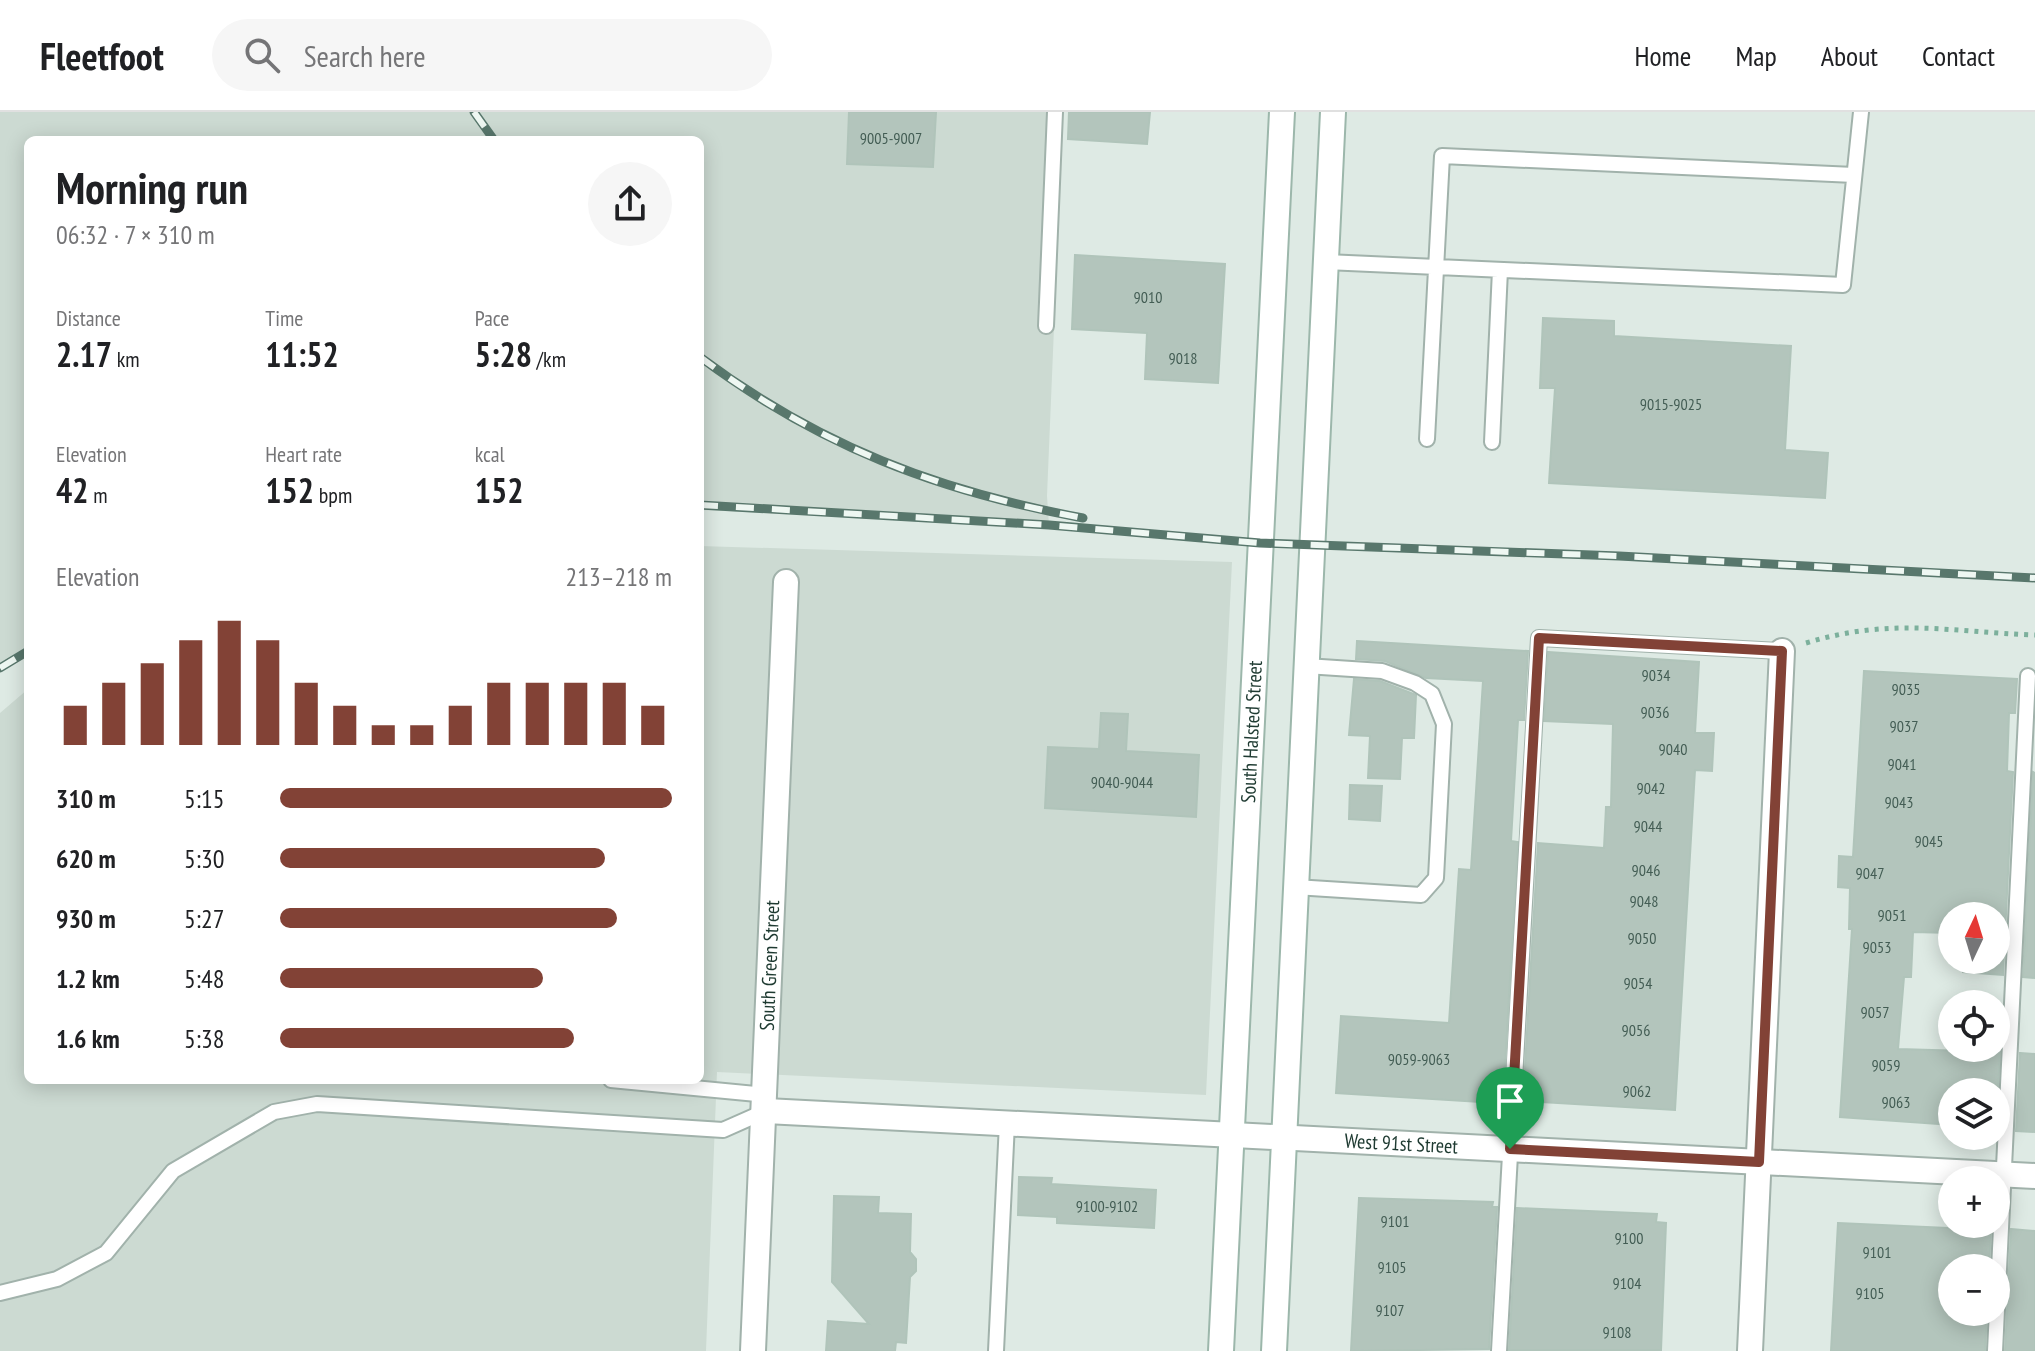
<!DOCTYPE html>
<html lang="en">
<head>
<meta charset="utf-8">
<style>
  body { margin:0; font-family:"PT Sans Narrow",sans-serif; background:#f6f6f6; color:#202124; height:100vh; display:flex; flex-direction:column; font-size:30px; white-space:nowrap }
  * { box-sizing:border-box; margin:0 }
  p { font-size:26px; color:#757577 }
  .icon { flex:none; width:44px; height:44px; fill:none; stroke:currentColor; stroke-width:2; stroke-linecap:round; stroke-linejoin:round }
  .map { position:relative; flex:1; overflow:hidden }
  .details { position:absolute; left:24px; top:24px; width:680px; height:948px; display:flex; flex-direction:column; background:#fff; border-radius:12px; box-shadow:0 4px 20px #0003 }
  .details>* { flex:none }
  .needle { width:52px; rotate:4deg }
  .fabs { position:absolute; left:1938px; top:790px; display:grid; gap:16px }
  .fabs a { display:grid; place-items:center; width:72px; height:72px; border-radius:50%; background:#fff; box-shadow:0 4px 20px #0003; font-size:40px }
  .pin { position:absolute; display:grid; place-items:center; width:68px; height:68px; color:#fff; margin:-82px -34px; border-radius:50% 50% 50% 0; rotate:-45deg; box-shadow:0 0 8px #0007 }
  .pin .icon { rotate:45deg }
  .round { display:grid; place-items:center; flex:none; width:84px; height:84px; border-radius:42px; background:#f6f6f6 }
  .summary { display:flex; align-items:center; justify-content:space-between; height:136px; padding:0 32px }
  h1 { font-size:44px; font-weight:600; line-height:60px }
  .metrics { display:grid; grid-template-columns:repeat(3,1fr); gap:12px; height:136px; padding:8px 32px }
  .metrics div { display:grid; align-content:center }
  .metrics b { font-size:34px; font-weight:600 }
  .metrics small { font-size:22px; font-weight:400 }
  .metrics p { font-size:22px }
  .chart { height:224px; padding:16px 32px }
  .chart p { display:flex; justify-content:space-between }
  .chart svg { width:100%; height:144px; margin-top:8px; stroke:#824236; stroke-width:6 }
  ul { padding:0 32px; list-style:none; font-size:26px }
  li { display:grid; grid-template-columns:128px 96px 1fr; align-items:center; height:60px }
  li i { height:20px; border-radius:10px; background:#824236 }
  header { display:flex; align-items:center; gap:48px; box-sizing:border-box; height:112px; padding:0 40px; background:#fff; border-bottom:2px solid #e0e0e0 }
  header strong { font-size:38px }
  nav { display:flex; gap:44px; margin-inline-start:auto; font-size:28px }
  .search { width:560px; height:72px; background:#f6f6f6; display:flex; align-items:center; gap:20px; box-sizing:border-box; padding:0 28px; border-radius:44px; color:#757577; font-size:30px }
  .map>svg:first-child { display:block }
  .built { fill:#ccdad2 }
  .building { fill:#b3c5bc; stroke:#b0c4ba; stroke-width:2 }
  .lines { fill:none; stroke-linecap:round; stroke-linejoin:round }
  .service-casing { stroke:#a1b2ab; stroke-width:18 }
  .minor-casing { stroke:#a1b2ab; stroke-width:28 }
  .secondary-casing { stroke:#9cb7ab; stroke-width:28 }
  .path { stroke:#7cb09c; stroke-width:5; stroke-dasharray:4 6; stroke-linecap:butt }
  .service { stroke:#fff; stroke-width:14 }
  .minor { stroke:#fff; stroke-width:24 }
  .secondary { stroke:#fff; stroke-width:24 }
  .rail-casing { stroke:#58776c; stroke-width:9 }
  .rail { stroke:#eef7f2; stroke-width:6; stroke-dasharray:18; stroke-linecap:butt }
  .route-casing { stroke:#fff; stroke-width:16 }
  .route { stroke:#824236; stroke-width:10 }
  .labels { text-anchor:middle; stroke-width:8; stroke-linejoin:round; paint-order:stroke }
  .number-label { font-size:16px; fill:#435d54 }
  .street-label { font-size:20px; fill:#1e3a31; stroke:#eef7f2 }
</style>
</head>
<body>
<header>
<strong>Fleetfoot</strong>
<div class="search"><svg class="icon" aria-label="search" viewBox="0 0 24 24"><circle cx="10" cy="10" r="6"/><path d="M15 15l6 6"/></svg>Search here</div>
<nav><a>Home</a><a>Map</a><a>About</a><a>Contact</a></nav>
</header>
<div class="map">
<svg width="2035" height="1239" viewBox="0 0 2035 1239">
  <rect width="100%" height="100%" fill="#deeae4"/>
  <path class="built" d="M 0,0 L 1063,0 L 1047,384 L 1049,413 L 700,398 L 700,28 L 28,28 L 28,545 L 0,558 Z
    M 700,434 L 1232,450 L 1206,983 L 717,960 L 706,1239 L 0,1239 L 0,601 L 28,577 L 28,968 L 700,968 Z"/>
  <path class="building" d="M 849,0 L 936,0 L 933,55 L 847,52 Z
    M 1069,0 L 1150,0 L 1147,32 L 1068,27 Z
    M 1075,143 L 1225,152 L 1218,271 L 1145,267 L 1147,221 L 1072,217 Z
    M 1543,206 L 1614,209 L 1614,224 L 1791,234 L 1785,338 L 1828,341 L 1825,386 L 1549,371 L 1555,276 L 1540,276 Z
    M 1357,529 L 1528,539 L 1524,608 L 1518,608 L 1511,729 L 1518,730 L 1503,988 L 1497,991 L 1336,981 L 1341,904 L 1449,911 L 1459,757 L 1471,758 L 1483,569 L 1426,566 L 1385,549 L 1356,547 Z
    M 1548,540 L 1699,550 L 1695,621 L 1714,621 L 1712,659 L 1695,658 L 1675,998 L 1523,989 L 1538,731 L 1604,736 L 1606,695 L 1611,695 L 1613,612 L 1544,609 Z
    M 1864,559 L 2017,567 L 2015,601 L 2009,601 L 2007,659 L 2013,660 L 2003,863 L 1963,860 L 1964,848 L 1996,848 L 1996,804 L 1952,804 L 1952,821 L 1913,820 L 1911,865 L 1904,865 L 1898,937 L 2000,940 L 1996,1014 L 1996,980 L 1952,980 L 1952,1013 L 1840,1005 L 1852,817 L 1849,817 L 1850,776 L 1838,775 L 1839,744 L 1853,745 Z
    M 1354,567 L 1380,569 L 1416,583 L 1414,626 L 1402,626 L 1400,667 L 1368,666 L 1370,624 L 1349,623 Z
    M 1101,601 L 1128,602 L 1126,639 L 1199,643 L 1196,705 L 1045,696 L 1048,635 L 1099,637 Z
    M 2033,660 L 2035,661 L 2035,866 L 2023,865 Z
    M 1350,673 L 1382,674 L 1380,709 L 1349,707 Z
    M 2020,941 L 2035,942 L 2035,1020 L 2016,1019 Z
    M 1019,1065 L 1052,1066 L 1051,1072 L 1156,1078 L 1154,1116 L 1057,1111 L 1057,1105 L 1018,1103 Z
    M 834,1084 L 879,1085 L 878,1101 L 911,1102 L 910,1140 L 916,1147 L 916,1159 L 910,1165 L 906,1231 L 896,1230 L 895,1239 L 826,1239 L 828,1209 L 869,1212 L 832,1170 Z
    M 1359,1086 L 1493,1090 L 1492,1095 L 1497,1095 L 1489,1237 L 1351,1239 Z
    M 1517,1096 L 1657,1102 L 1656,1110 L 1666,1111 L 1661,1238 L 1509,1238 Z
    M 1838,1111 L 1991,1118 L 1989,1156 L 1952,1156 L 1952,1200 L 1987,1200 L 1985,1239 L 1831,1239 Z
    M 2011,1117 L 2035,1119 L 2035,1239 L 2005,1239 Z"/>
  <g class="lines">
    <defs>
      <path id="service" d="M 1326,150 L 1843,173 L 1861,0
        M 1046,214 L 1055,0
        M 1427,327 L 1442,44 L 1854,63
        M 1492,330 L 1500,158
        M 1295,775 L 1421,783 L 1436,766 L 1444,612 L 1432,582 L 1415,571 L 1382,559 L 1306,554
        M 611,968 L 766,983
        M 0,1181 L 57,1167 L 106,1141 L 173,1059 L 274,1000 L 317,992 L 723,1018 L 766,999
        M 996,1239 L 1007,1011
        M 1499,1239 L 1539,526 L 1782,539
        M 1995,1239 L 2028,564"/>
      <g id="minor">
        <path id="s1" d="M 766,999 L 2035,1064"/>
        <path id="s2" d="M 753,1239 L 786,470"/>
        <path d="M 1750,1239 L 1782,539"/>
      </g>
      <g id="secondary">
        <path id="s3" d="M 1221,1239 L 1282,0"/>
        <path d="M 1274,1239 L 1333,0"/>
      </g>
    </defs>
    <use href="#service" class="service-casing"/>
    <use href="#minor" class="minor-casing"/>
    <use href="#secondary" class="secondary-casing"/>
    <path class="path" d="M 1806,531 C 1891,505 1951,520 2035,523"/>
    <use href="#service" class="service"/>
    <use href="#minor" class="minor"/>
    <use href="#secondary" class="secondary"/>
    <defs>
      <path id="rail" d="M 474,0 L 494,28
        M 700,245 C 819,334 938,379 1083,406
        M 700,393 L 1049,413 L 1260,431 L 1619,444 L 2035,466
        M 0,556 L 28,539"/>
    </defs>
    <use href="#rail" class="rail-casing"/>
    <use href="#rail" class="rail"/>
  </g>
  <g class="lines">
    <defs>
      <path id="route" d="M 1539,526 L 1782,539 L 1759,1050 L 1510,1037 Z"/>
    </defs>
    <use href="#route" class="route-casing"/>
    <use href="#route" class="route"/>
  </g>
  <g class="labels">
    <g class="number-label">
      <text x="891" y="32">9005-9007</text>
      <text x="1148" y="191">9010</text>
      <text x="1183" y="252">9018</text>
      <text x="1671" y="298">9015-9025</text>
      <text x="1656" y="569">9034</text>
      <text x="1906" y="583">9035</text>
      <text x="1655" y="606">9036</text>
      <text x="1904" y="620">9037</text>
      <text x="1673" y="643">9040</text>
      <text x="1902" y="658">9041</text>
      <text x="1122" y="676">9040-9044</text>
      <text x="1651" y="682">9042</text>
      <text x="1899" y="696">9043</text>
      <text x="1648" y="720">9044</text>
      <text x="1929" y="735">9045</text>
      <text x="1646" y="764">9046</text>
      <text x="1870" y="767">9047</text>
      <text x="1644" y="795">9048</text>
      <text x="1892" y="809">9051</text>
      <text x="1642" y="832">9050</text>
      <text x="1877" y="841">9053</text>
      <text x="1638" y="877">9054</text>
      <text x="1875" y="906">9057</text>
      <text x="1636" y="924">9056</text>
      <text x="1419" y="953">9059-9063</text>
      <text x="1886" y="959">9059</text>
      <text x="1637" y="985">9062</text>
      <text x="1896" y="996">9063</text>
      <text x="1107" y="1100">9100-9102</text>
      <text x="1395" y="1115">9101</text>
      <text x="1629" y="1132">9100</text>
      <text x="1877" y="1146">9101</text>
      <text x="1392" y="1161">9105</text>
      <text x="1627" y="1177">9104</text>
      <text x="1870" y="1187">9105</text>
      <text x="1390" y="1204">9107</text>
      <text x="1617" y="1226">9108</text>
    </g>
    <g class="street-label">
      <text dy="7" stroke="none"><textPath href="#s3" startOffset="620">South Halsted Street</textPath></text>
      <text dy="7" stroke="none"><textPath href="#s2" startOffset="386">South Green Street</textPath></text>
      <text dy="7" stroke="none"><textPath href="#s1" startOffset="636">West 91st Street</textPath></text>
    </g>
  </g>
</svg>
<div class="fabs">
<a><svg class="needle" viewBox="-14 -14 28 28"><path d="M0-13l5 13h-10z" fill="#e53935"/><path d="M0 13l5-13h-10z" fill="#757577"/></svg></a>
<a><svg class="icon" aria-label="locate" viewBox="0 0 24 24"><circle cx="12" cy="12" r="6"/><path d="M12 2v4M12 18v4M2 12h4M18 12h4"/></svg></a>
<a><svg class="icon" aria-label="layers" viewBox="0 0 24 24"><path d="M12 4l9 5-9 5-9-5zM3 14l9 5 9-5"/></svg></a>
<a>+</a>
<a>−</a>
</div>
<div class="pin" style="left:1510px;top:1037px;background:#1e9e55"><svg class="icon" aria-label="arrive" viewBox="0 0 24 24"><path d="M6 21V4h12l-3 4 3 4H6"/></svg></div>
<section class="details">
<div class="summary"><div><h1>Morning run</h1><p>06:32 · 7 × 310 m</p></div><a class="round"><svg class="icon" aria-label="share" viewBox="0 0 24 24"><path d="M12 15V3M7 8l5-5 5 5M5 13v7h14v-7"/></svg></a></div>
<div class="metrics">
<div><p>Distance</p><b>2.17<small> km</small></b></div>
<div><p>Time</p><b>11:52</b></div>
<div><p>Pace</p><b>5:28<small> /km</small></b></div>
</div>
<div class="metrics">
<div><p>Elevation</p><b>42<small> m</small></b></div>
<div><p>Heart rate</p><b>152<small> bpm</small></b></div>
<div><p>kcal</p><b>152</b></div>
</div>
<div class="chart"><p><span>Elevation</span>213–218 m</p>
<svg viewBox="0 0 160 44" preserveAspectRatio="none"><path d="M5 44V32M15 44V25M25 44V19M35 44V12M45 44V6M55 44V12M65 44V25M75 44V32M85 44V38M95 44V38M105 44V32M115 44V25M125 44V25M135 44V25M145 44V25M155 44V32"/></svg>
</div>
<ul>
<li><b>310 m</b>5:15<i style="width:100%"></i></li>
<li><b>620 m</b>5:30<i style="width:83%"></i></li>
<li><b>930 m</b>5:27<i style="width:86%"></i></li>
<li><b>1.2 km</b>5:48<i style="width:67%"></i></li>
<li><b>1.6 km</b>5:38<i style="width:75%"></i></li>
</ul>
</section>
</div>
</body>
</html>
